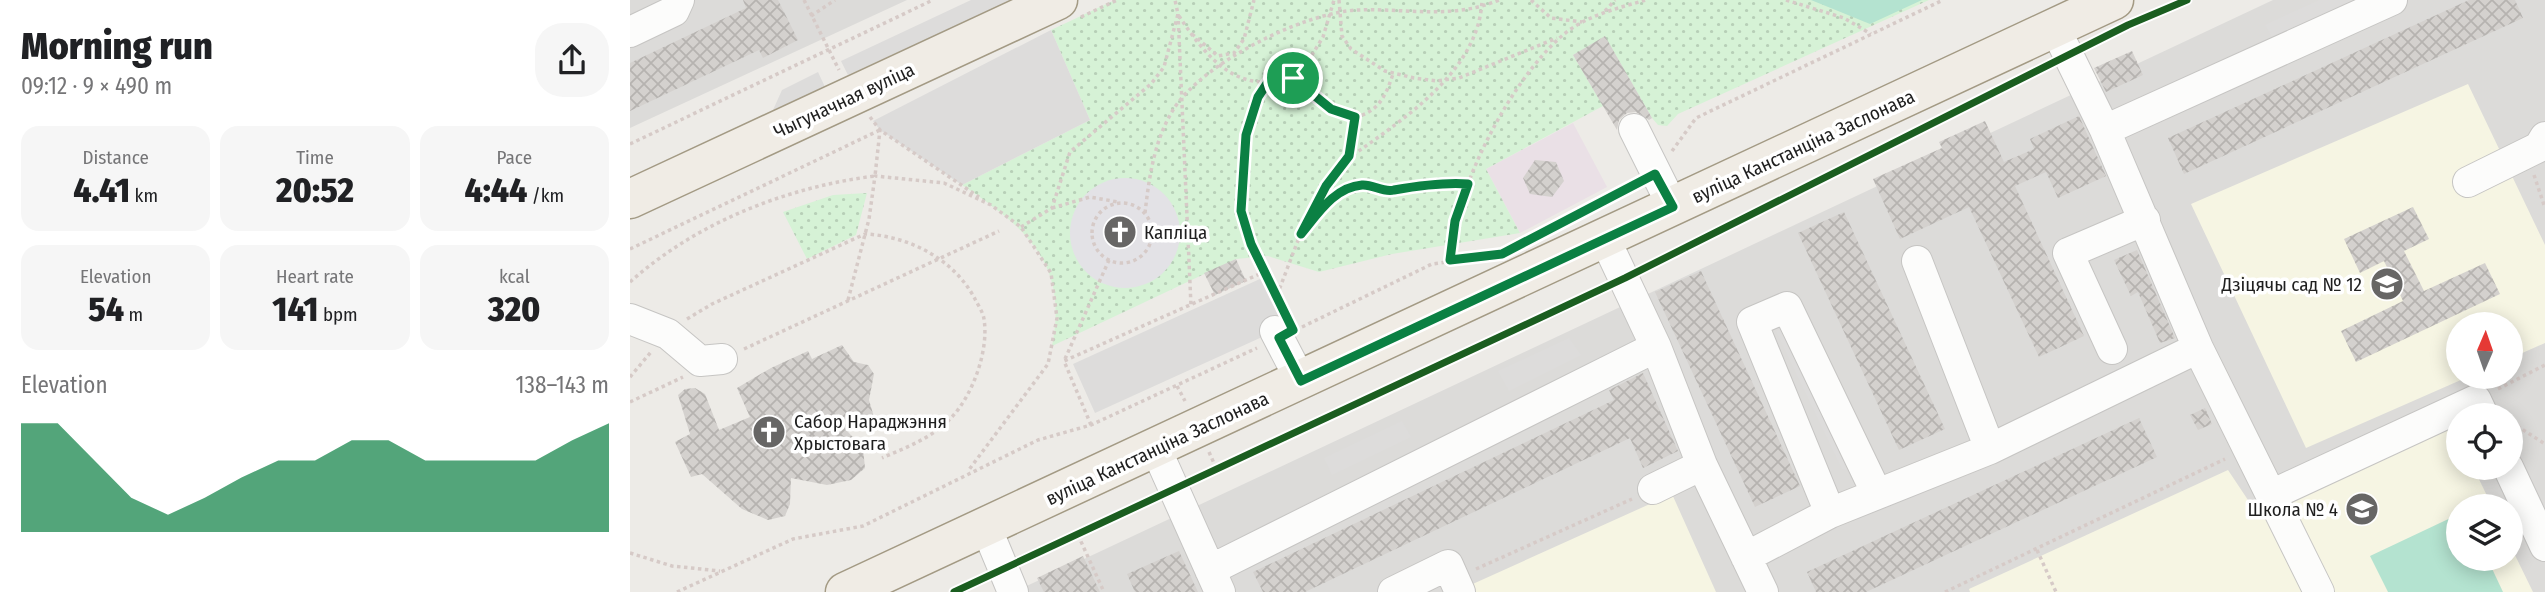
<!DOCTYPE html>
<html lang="en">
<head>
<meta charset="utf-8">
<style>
  body { margin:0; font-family:"Fira Sans Condensed",sans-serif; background:#f6f6f6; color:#202124; height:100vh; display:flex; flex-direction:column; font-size:26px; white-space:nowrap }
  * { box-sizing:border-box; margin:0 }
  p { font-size:23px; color:#757577 }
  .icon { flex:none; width:38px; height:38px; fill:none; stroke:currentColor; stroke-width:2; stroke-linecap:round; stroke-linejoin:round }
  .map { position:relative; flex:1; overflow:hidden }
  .sheet { display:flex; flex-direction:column; background:#fff; width:630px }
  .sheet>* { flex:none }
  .needle { width:46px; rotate:2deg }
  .fabs { position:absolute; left:1816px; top:312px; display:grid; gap:14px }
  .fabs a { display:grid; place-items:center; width:77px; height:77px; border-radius:50%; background:#fff; box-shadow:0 4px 18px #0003; font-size:35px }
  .pin { position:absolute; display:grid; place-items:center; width:60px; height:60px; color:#fff; margin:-30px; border:4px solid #fff; border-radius:50%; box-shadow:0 2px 7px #0007 }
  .round { display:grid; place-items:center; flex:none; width:74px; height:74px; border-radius:28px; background:#f6f6f6 }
  .overview { display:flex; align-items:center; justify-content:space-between; height:119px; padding:0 21px }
  h1 { font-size:38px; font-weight:800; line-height:52px }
  .metrics { display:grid; grid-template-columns:repeat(3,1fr); gap:10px; height:119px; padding:7px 21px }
  .metrics div { display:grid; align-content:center; border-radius:18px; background:#f6f6f6; text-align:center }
  .metrics b { font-size:35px; font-weight:800 }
  .metrics small { font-size:19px; font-weight:400 }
  .metrics p { font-size:19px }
  .chart { height:196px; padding:14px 21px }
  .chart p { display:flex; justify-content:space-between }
  .chart svg { width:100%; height:126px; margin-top:7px; fill:#0b8043; opacity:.7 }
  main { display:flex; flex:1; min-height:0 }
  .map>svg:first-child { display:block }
  .residential { fill:#dcdbd9; fill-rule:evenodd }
  .industrial { fill:#eae0e6 }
  .education { fill:#f6f5e3 }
  .park { fill:url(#park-dots) }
  .pitch { fill:#b4e3d0 }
  .parking { fill:#dddcdb }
  .plaza { fill:#e3e2e6 }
  .building { fill:url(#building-cross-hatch) }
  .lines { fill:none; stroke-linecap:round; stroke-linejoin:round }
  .minor-casing { stroke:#c6c5c3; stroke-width:32 }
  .major-casing { stroke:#a39a84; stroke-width:41 }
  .path { stroke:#d6cac7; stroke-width:3.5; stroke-dasharray:3.5 3.5; stroke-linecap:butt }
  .minor { stroke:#fcfcfb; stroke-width:30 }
  .major { stroke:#f0ece5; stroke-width:38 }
  .cycleway-casing { stroke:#fff; stroke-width:11 }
  .cycleway { stroke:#1b5e20; stroke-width:7 }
  .route-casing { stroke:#fff; stroke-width:14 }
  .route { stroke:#0b8043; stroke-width:9 }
  .labels { text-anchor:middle; stroke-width:7; stroke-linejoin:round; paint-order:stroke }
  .street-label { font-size:19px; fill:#1f1f1f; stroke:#fff }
  .poi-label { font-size:19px; fill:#1f1f1f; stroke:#fff; text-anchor:start }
</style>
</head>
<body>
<main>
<section class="sheet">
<div class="overview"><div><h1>Morning run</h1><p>09:12 · 9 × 490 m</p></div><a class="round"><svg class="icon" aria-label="share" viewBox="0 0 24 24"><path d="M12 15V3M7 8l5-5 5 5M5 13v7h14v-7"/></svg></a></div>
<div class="metrics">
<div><p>Distance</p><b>4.41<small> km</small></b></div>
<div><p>Time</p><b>20:52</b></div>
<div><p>Pace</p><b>4:44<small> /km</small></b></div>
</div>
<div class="metrics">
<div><p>Elevation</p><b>54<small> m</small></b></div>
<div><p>Heart rate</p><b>141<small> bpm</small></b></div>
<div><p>kcal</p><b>320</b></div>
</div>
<div class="chart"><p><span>Elevation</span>138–143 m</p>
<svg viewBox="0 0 160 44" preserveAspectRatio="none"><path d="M0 44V6L10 6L20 19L30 32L40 38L50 32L60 25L70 19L80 19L90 12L100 12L110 19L120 19L130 19L140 19L150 12L160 6V44z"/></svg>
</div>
</section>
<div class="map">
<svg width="1915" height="592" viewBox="0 0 1915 592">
  <defs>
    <pattern id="park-dots" width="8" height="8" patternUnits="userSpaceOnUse" patternTransform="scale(1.75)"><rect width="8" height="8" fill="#d6f2d6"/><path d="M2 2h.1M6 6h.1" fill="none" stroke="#b7cfb7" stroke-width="1.8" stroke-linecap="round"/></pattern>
    <pattern id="building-cross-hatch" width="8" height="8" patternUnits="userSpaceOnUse" patternTransform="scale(1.75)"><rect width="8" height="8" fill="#d4d1ce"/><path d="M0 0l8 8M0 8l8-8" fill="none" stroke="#b6b3b0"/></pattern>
  </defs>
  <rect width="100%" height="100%" fill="#edebe7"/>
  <path class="residential" d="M 0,0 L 277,0 L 0,128 Z
    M 1643,0 L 1915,0 L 1915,592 L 384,592 ZM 1829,324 L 1881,324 L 1881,376 L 1829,376 ZM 1829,415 L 1881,415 L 1881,467 L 1829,467 ZM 1829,506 L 1881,506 L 1881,558 L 1829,558 Z"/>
  <path class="industrial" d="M 943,123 L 977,187 L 890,233 L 856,169 Z"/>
  <path class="education" d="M 1838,84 L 1915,245 L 1915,343 L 1881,358 L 1881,324 L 1829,324 L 1829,376 L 1840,376 L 1676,448 L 1561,204 Z
    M 1824,427 L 1829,437 L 1829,467 L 1843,467 L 1862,506 L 1829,506 L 1829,558 L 1881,558 L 1881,547 L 1903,592 L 1340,592 L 1339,589 L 1598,470 L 1626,512 Z
    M 1042,494 L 1086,592 L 825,592 Z"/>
  <path class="park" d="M 485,0 L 1299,0 L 1048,114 L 1037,126 L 1028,125 L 1022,118 L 975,37 L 943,55 L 973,106 L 856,169 L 890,233 L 762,254 L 689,272 L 638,256 L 606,259 L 422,346 C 439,263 395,227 332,185 L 460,120 L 421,30 Z
    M 237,193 L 226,235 L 177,259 L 153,212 L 203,195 Z"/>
  <path class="pitch" d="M 1181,0 L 1292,0 L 1240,24 Z
    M 1829,514 L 1829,558 L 1857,558 L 1873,592 L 1758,592 L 1740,556 Z"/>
  <path class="parking" d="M 341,0 L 382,0 L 218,75 L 211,61 Z
    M 1689,0 L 1735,0 L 1644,40 L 1635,25 Z
    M 421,30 L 460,120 L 332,185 L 250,130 L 243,121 Z
    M 188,72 L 195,87 L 143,110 L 152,90 Z
    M 632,278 L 654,327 L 465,413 L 443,364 Z
    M 1159,325 L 1226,472 L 1212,469 L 1146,331 Z
    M 939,338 L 951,355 L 879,391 L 868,371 Z
    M 772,421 L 781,437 L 702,475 L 694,458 Z"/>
  <path class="plaza" d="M440 233a55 55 0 1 1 110 0a55 55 0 1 1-110 0Z"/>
  <path class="building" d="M 113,0 L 148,0 L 168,40 L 133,58 L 129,50 L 0,111 L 0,63 L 116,8 Z
    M 1839,0 L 1885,0 L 1893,18 L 1554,174 L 1538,138 Z
    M 975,36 L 1022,118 L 1019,120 L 1006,112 L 997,113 L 989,120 L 987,130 L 943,55 Z
    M 1502,51 L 1513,75 L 1476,92 L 1464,68 Z
    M 1449,116 L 1476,176 L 1428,198 L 1416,172 L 1385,186 L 1454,336 L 1409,357 L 1339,207 L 1270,239 L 1243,179 L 1312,148 L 1309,142 L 1355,121 L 1374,162 L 1404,149 L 1400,139 Z
    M 905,160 L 926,162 L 934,181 L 922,197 L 900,194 L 893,178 Z
    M 1783,207 L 1799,239 L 1774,251 L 1794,291 L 1855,263 L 1870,294 L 1726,362 L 1711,331 L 1773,301 L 1754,261 L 1730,273 L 1714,239 Z
    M 1214,212 L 1315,429 L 1269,450 L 1168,233 Z
    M478 232a12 12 0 1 1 24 0a12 12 0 1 1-24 0Z
    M 1507,250 L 1545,338 L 1530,343 L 1508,292 L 1501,296 L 1484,260 Z
    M 606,259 L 616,281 L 585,295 L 574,273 Z
    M 1071,271 L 1170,486 L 1125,507 L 1025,292 Z
    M 212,345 L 224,362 L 238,365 L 244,374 L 239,400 L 244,417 L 218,432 L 233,448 L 235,468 L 221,480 L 197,485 L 161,478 L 160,504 L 155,516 L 138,520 L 112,509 L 72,474 L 61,477 L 45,442 L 60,434 L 48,395 L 55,389 L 65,388 L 75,394 L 89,430 L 120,417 L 107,388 L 141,368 L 178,351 L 182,359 Z
    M 1013,373 L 1048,451 L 1013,468 L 1000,438 L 675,592 L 633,592 L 623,572 L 984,400 L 979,390 Z
    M 1575,408 L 1582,424 L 1568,430 L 1560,415 Z
    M 1509,418 L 1527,457 L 1236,592 L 1186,592 L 1177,572 Z
    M 549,551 L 568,592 L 505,592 L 497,574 Z
    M 453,556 L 470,592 L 414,592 L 407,578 Z"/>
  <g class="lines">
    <defs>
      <path id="minor" d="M 1425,28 L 1475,130 L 1568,348 L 1689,592
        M 0,32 L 44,11 L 49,0
        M 1004,129 L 1043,207
        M 1475,130 L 1762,0
        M 1838,182 L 1909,147 L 1915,137
        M 975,239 L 1026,347 L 1072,465 L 1133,592
        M 1287,261 L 1360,449
        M 0,319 L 38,334 L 70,361 L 92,359
        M 645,331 L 671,381
        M 1482,349 L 1438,253 L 1515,220
        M 526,449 L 590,592
        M 1878,467 L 1915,546
        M 1023,489 L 1072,465
        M 1641,495 L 1846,400 L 1853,415
        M 1200,513 L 1122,322 L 1157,307 L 1246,492
        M 356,527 L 383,592
        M 1116,557 L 1200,513 L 1360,449 L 1568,348
        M 580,570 L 1026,347
        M 763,592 L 818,565 L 830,592"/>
      <path id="major" d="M 0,199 L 428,0
        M 215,592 L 1484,0"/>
    </defs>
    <use href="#minor" class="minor-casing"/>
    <use href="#major" class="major-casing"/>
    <path class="path" d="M 174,0 L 209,70
      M 709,0 L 712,36 L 721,49 L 755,71 L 784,78 L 807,81 L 829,78 L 927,38
      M 901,0 L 921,18 L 952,22
      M 1156,0 L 1214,18 L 1241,34
      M 975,11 L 985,0
      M 548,14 L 561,306
      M 181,16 L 205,0
      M 549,16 C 569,46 595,83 636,82
      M 451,17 L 487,0
      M 1504,22 L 1557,0
      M 562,34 L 588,56 L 604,53 L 614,39 L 624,0
      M 647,81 L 667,80 L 701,109 L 725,117 L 718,158
      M 240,117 L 250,130 L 349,197
      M 725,117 C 749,112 756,95 763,74
      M 0,144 L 303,0
      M 1042,151 L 1066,118 L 1313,0
      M 1904,175 L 1915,208
      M462 233a30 30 0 1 1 60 0a30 30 0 1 1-60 0Z
      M 422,208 L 460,197 L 488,202
      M 515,213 C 519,178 524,141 543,110 C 571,64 672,13 727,10 C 775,8 823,20 869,0
      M 929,224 L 1006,184
      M 391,227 L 422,208 L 440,152 L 521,84 L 534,67 L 548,14 L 545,0
      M 675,230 L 699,200 L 728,186 L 761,191 L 776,187 L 838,184
      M 0,249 L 250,130
      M 820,260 C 823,192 880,80 933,35 C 955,16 988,8 1016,0
      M 1017,268 L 1416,67
      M 634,272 L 616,232 L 610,202 L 616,135 L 635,84 L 677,63 L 693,37 L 704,0
      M 0,282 C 67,222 157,187 245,176 L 250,130
      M 647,295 C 664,253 678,204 708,169 C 721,155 738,145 754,133 C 798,101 850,58 852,0
      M 218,300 L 239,219 L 245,176 L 314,183 L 361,205 L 391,227 L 421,273 L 427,318 L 418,364 L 338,471
      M 57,319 L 82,304 L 235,234 C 279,236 324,259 345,299 C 348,305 353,312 354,319 C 359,350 343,395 321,418 C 302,438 277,447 252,458
      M 672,327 L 802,264 L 866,255
      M 114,349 L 369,231
      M 435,359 L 479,260
      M 0,377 L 21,352
      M 547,386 L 555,401
      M 1868,389 L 1915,365
      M 0,402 L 53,377
      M 1881,422 L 1915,444
      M 461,425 L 434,361 L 634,272 L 654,309
      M 579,452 L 587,470
      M 567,479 L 972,289
      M 448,535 L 474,592
      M 1407,550 L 1426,592
      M 0,553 L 42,566 L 90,571
      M 396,559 L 522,501
      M 846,569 L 1002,499
      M 47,592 L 163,539 L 233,526 L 408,440 L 461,425 L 627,348
      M 324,592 L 351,580
      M 1315,592 L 1595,459"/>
    <use href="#minor" class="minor"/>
    <use href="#major" class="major"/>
    <defs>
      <path id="cycleway" d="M 324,592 L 995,278 L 1498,25 L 1557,0"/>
    </defs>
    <use href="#cycleway" class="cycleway-casing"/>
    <use href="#cycleway" class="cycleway"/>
  </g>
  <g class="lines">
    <defs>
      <path id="route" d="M 663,78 L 701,109 L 725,117 L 719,156 L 696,186 L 671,234 C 687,215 704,187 732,185 C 743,184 753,193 764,190 C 787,186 814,182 838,184 L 825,221 L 820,260 L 872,254 L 1025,174 L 1043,207 L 671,381 L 649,338 L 663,330 L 621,244 L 611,211 L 616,135 L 628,97 L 638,82 Z"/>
    </defs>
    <use href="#route" class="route-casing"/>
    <use href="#route" class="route"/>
  </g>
  <defs>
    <symbol id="church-disc" viewBox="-11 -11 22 22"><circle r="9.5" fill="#676665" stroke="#fff"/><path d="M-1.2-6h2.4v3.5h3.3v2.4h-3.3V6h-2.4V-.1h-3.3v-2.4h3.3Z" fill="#fff"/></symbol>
    <symbol id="school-disc" viewBox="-11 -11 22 22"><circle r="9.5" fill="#676665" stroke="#fff"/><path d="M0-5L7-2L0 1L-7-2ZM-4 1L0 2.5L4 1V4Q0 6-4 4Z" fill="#fff"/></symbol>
  </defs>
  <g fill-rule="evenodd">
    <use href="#church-disc" x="471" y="213" width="38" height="38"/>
    <use href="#school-disc" x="1738" y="265" width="38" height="38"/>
    <use href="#church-disc" x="120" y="413" width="38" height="38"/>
    <use href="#school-disc" x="1713" y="490" width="38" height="38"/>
  </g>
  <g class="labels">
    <g class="street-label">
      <text transform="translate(214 100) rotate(-25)" y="7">Чыгуначная вуліца</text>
      <text transform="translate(1173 146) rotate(-25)" y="7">вуліца Канстанціна Заслонава</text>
      <text transform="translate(527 448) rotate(-25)" y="7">вуліца Канстанціна Заслонава</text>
    </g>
    <g class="poi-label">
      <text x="514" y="239">Капліца</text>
      <text x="1732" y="291" text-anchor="end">Дзіцячы сад № 12</text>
      <text x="164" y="428">Сабор Нараджэння<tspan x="164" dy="22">Хрыстовага</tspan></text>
      <text x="1708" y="516" text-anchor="end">Школа № 4</text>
    </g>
  </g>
</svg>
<div class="fabs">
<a><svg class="needle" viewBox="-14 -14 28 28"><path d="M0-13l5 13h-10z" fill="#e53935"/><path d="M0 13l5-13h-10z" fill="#757577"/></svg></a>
<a><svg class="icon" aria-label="locate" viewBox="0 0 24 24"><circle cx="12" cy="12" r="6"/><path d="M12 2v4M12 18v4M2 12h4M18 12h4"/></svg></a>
<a><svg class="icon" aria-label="layers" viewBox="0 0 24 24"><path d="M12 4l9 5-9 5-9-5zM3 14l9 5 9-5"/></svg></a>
</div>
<div class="pin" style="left:663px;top:78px;background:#1e9e55"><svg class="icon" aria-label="arrive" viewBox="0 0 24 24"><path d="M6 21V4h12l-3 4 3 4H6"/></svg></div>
</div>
</main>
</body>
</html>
